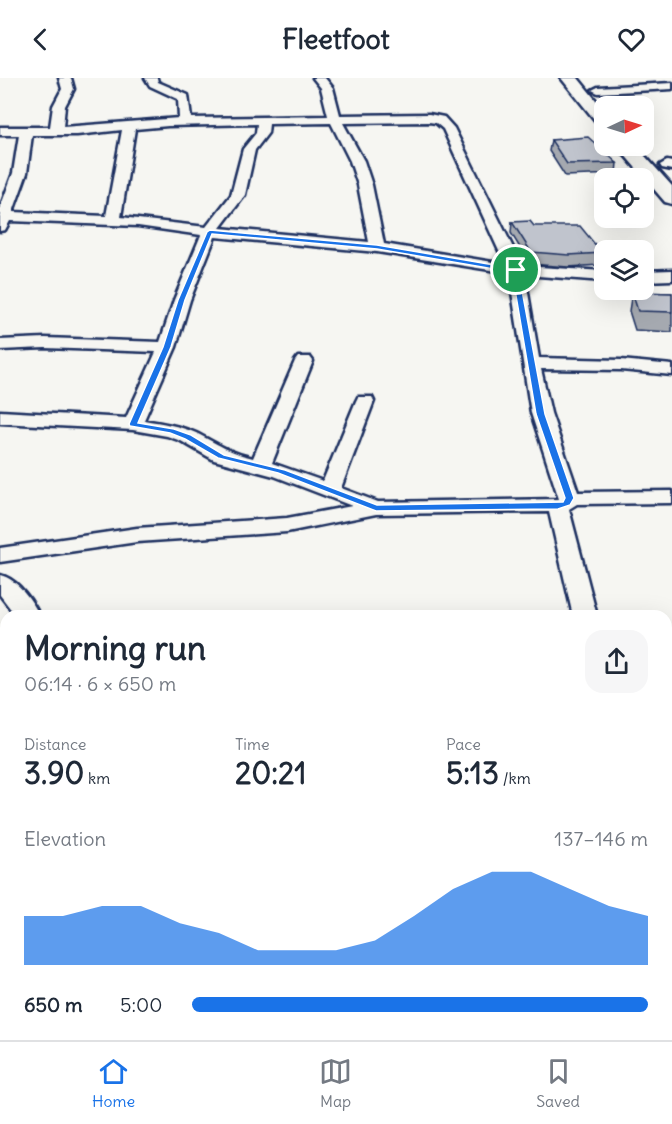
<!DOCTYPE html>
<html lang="en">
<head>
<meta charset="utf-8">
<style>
  body { margin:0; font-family:Delius,sans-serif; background:#f6f6f7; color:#1f2937; height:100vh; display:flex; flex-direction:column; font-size:22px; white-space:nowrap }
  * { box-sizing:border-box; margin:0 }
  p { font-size:20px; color:#747a83 }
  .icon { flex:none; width:33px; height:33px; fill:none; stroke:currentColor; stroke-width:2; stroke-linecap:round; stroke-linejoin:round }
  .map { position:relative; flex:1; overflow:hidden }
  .panel { position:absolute; left:0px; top:532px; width:672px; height:430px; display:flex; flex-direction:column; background:#fff; border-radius:18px 18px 0 0; box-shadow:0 6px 24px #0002 }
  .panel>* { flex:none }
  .needle { width:39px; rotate:86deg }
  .controls { position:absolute; left:594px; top:18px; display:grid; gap:12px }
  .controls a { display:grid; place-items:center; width:60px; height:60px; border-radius:12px; background:#fff; box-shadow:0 6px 24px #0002; font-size:30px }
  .pin { position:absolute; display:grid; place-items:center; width:51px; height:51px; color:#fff; margin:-26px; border:3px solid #fff; border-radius:50%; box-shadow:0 2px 6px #0007 }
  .round { display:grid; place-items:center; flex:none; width:63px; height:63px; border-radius:18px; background:#f6f6f7 }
  .head { display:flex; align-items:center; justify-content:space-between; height:102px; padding:0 24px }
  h1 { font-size:33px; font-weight:800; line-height:45px }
  .stats { display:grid; grid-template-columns:repeat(3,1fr); gap:9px; height:102px; padding:6px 24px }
  .stats div { display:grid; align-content:center }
  .stats b { font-size:30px; font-weight:800 }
  .stats small { font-size:16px; font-weight:400 }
  .stats p { font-size:16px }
  .chart { height:168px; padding:12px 24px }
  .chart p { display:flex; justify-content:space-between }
  .chart svg { width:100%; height:108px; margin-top:6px; fill:#1a73e8; opacity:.7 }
  ul { padding:0 24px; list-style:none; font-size:20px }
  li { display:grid; grid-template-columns:96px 72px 1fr; align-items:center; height:45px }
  li i { height:15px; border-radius:8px; background:#1a73e8 }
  header { display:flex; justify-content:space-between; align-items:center; height:78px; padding:0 24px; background:#fff; font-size:27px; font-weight:800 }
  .tab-bar { display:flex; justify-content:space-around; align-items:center; height:84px; border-top:2px solid #e0e1e3; background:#fff; font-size:16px; color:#747a83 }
  .tab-bar a { display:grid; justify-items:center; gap:3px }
  .tab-bar .on { color:#1a73e8 }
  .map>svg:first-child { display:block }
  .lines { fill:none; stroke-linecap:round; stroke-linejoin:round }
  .minor-casing { stroke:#1b2f5e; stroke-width:5 }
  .highway-casing { stroke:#1b2f5e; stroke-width:5 }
  .minor { fill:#f6f6f2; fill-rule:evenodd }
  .highway { fill:#f6f6f2; fill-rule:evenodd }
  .wall { fill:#a5a9b0; stroke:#1b2f5e; stroke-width:1.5 }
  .building { fill:#c0c4cd; stroke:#1b2f5e; stroke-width:1.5 }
  .route { fill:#1a73e8; stroke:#fff; stroke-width:1.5; fill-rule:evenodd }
</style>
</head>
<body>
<header><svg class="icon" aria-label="back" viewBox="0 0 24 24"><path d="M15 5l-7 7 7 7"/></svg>Fleetfoot<svg class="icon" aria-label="heart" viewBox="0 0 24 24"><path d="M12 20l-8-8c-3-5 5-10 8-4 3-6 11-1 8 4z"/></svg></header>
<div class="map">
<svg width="672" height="962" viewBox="0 0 672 962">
  <rect width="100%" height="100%" fill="#f6f6f2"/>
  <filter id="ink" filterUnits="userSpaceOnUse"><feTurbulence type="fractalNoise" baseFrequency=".0167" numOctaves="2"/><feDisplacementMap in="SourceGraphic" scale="12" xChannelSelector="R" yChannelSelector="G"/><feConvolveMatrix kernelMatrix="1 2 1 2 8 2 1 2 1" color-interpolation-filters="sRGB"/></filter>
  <g filter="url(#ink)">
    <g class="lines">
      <defs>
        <path id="minor" d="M 59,0 L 71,0 L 74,11 L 65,28 L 63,49 L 179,40 L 178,21 L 150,8 L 145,0 L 157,0 L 158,4 L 188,17 L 191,40 L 328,38 L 321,10 L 313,0 L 325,0 L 333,10 L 340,37 L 429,36 L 444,39 L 454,50 L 522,188 L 604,193 L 604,203 L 525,197 L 539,280 L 621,282 L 672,287 L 672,297 L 621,292 L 541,291 L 551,335 L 578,414 L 672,413 L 672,425 L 577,426 L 569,431 L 597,538 L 573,538 L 549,434 L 376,436 L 287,454 L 137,464 L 0,484 L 0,470 L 137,450 L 287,440 L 352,428 L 274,398 L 214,382 L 181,363 L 167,358 L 133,352 L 0,345 L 0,333 L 126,340 L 156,274 L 45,270 L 0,272 L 0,262 L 45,260 L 160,264 L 174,222 L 201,157 L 138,148 L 10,143 L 5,152 L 0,153 L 0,130 L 13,95 L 19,57 L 0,57 L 0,49 L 50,49 L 53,28 L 62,11 ZM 429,44 L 436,45 L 443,51 L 505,186 L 384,166 L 372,107 L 364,83 L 343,45 ZM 331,45 L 350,83 L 358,107 L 369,164 L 220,150 L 245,117 L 255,72 L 268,55 L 269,46 ZM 257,46 L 256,55 L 243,71 L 231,117 L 206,149 L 121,139 L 135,51 L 168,48 ZM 122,52 L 106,138 L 13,134 L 27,95 L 32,57 L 77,57 ZM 215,159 L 377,174 L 509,195 L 531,335 L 559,421 L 378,424 L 341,410 L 374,323 L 372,319 L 358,319 L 356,323 L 323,403 L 272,385 L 313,283 L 310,279 L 298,279 L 295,283 L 253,380 C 228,374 218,366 196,355 C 180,348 162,345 144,342 L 176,269 L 190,222 Z
          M 672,5 L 672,11 L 598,15 L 592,12 L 598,9 Z
          M 667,83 L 672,84 L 672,92 L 662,90 L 660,87 Z
          M 672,192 L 672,202 L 644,203 L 644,193 Z
          M 0,497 C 18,501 32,523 40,538 L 16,538 L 0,517 Z
          M 6,667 L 6,692 L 0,694 L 0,669 Z
          M 0,793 L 6,793 L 6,819 L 0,819 Z
          M 244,957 L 278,957 L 280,962 L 246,962 Z"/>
        <path id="highway" d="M 561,0 L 578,0 L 604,32 L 604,47 L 598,46 Z
          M 617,68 L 636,68 L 672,108 L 672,126 L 665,124 Z"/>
      </defs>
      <use href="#minor" class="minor-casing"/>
      <use href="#highway" class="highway-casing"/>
      <use href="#minor" class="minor"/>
      <use href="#highway" class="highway"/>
    </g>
    <path class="wall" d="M 551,62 L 617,85 L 616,96 L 565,98 L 549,73 Z
      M 512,144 L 534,148 L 602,175 L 600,187 L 568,189 L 530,186 L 511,155 Z
      M 632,214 L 672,215 L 672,254 L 635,252 L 629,233 Z"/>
    <path class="building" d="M 588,59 L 617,85 L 567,86 L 551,62 Z
      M 530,143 L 534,148 L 580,148 L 602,175 L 569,177 L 531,174 L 512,144 Z
      M 632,214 L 672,215 L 672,234 L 638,233 Z"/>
  </g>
  <path class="route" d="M 210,152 L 377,167 L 518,191 L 545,336 L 574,420 L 570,427 L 558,431 L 376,433 L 278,395 L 218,380 L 185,361 L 170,355 L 130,348 L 129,346 L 163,269 L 178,222 L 207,154 ZM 212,156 L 377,171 L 512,194 L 536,336 L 565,420 L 563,424 L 377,427 L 285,392 L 224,377 L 191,357 L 174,351 L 138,345 L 171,269 L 185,222 Z"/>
</svg>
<div class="controls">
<a><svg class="needle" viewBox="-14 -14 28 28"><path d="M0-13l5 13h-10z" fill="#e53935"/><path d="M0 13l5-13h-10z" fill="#747a83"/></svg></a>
<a><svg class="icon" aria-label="locate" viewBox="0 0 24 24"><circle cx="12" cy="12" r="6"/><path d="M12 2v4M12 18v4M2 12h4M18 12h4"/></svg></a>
<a><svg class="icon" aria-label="layers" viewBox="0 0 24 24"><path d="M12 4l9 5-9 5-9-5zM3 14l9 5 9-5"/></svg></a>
</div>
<div class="pin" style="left:516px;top:192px;background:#1e9e55"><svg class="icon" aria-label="arrive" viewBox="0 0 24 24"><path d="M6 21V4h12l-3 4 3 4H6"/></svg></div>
<section class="panel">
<div class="head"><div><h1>Morning run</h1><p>06:14 · 6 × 650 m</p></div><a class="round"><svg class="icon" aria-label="share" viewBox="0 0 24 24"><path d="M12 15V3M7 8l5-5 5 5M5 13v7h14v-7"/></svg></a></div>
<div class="stats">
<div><p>Distance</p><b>3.90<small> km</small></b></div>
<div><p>Time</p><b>20:21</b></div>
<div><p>Pace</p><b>5:13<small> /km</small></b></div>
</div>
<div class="chart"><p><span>Elevation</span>137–146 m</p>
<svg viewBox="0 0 160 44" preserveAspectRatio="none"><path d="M0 44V24L10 24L20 20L30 20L40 27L50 31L60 38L70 38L80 38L90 34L100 24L110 13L120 6L130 6L140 13L150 20L160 24V44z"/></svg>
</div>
<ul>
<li><b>650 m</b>5:00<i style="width:100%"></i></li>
</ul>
</section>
</div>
<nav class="tab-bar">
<a class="on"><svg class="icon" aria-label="home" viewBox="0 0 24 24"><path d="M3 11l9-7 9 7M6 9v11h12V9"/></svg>Home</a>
<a><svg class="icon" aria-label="map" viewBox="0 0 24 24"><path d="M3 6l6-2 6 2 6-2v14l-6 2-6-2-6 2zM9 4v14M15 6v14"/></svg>Map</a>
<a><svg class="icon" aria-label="saved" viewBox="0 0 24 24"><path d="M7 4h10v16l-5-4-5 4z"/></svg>Saved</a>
</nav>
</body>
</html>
